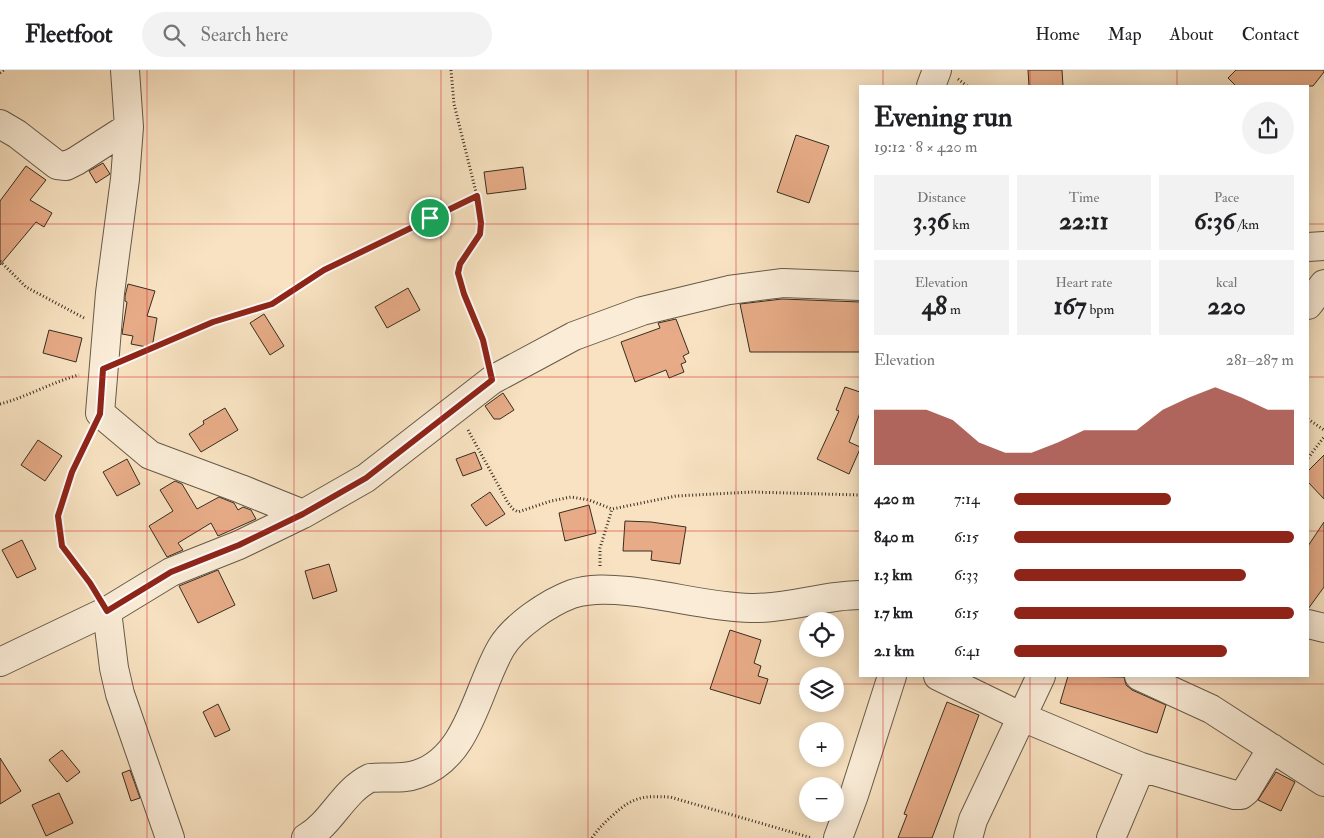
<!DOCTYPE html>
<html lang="en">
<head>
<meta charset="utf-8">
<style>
  body { margin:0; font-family:"IM FELL Double Pica",serif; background:#f2f2f2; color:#202124; height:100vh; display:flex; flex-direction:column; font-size:19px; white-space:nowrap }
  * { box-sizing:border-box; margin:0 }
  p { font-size:16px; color:#757577 }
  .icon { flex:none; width:28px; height:28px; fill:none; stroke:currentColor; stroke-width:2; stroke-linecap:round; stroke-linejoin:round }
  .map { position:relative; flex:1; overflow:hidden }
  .details { position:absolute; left:859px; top:15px; width:450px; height:592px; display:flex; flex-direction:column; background:#fff; border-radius:0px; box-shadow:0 2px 12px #0003 }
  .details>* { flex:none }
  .buttons { position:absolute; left:799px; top:542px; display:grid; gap:10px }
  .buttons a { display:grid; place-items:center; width:45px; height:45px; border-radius:50%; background:#fff; box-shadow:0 2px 12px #0003; font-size:25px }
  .pin { position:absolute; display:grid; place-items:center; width:42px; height:42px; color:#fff; margin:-21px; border:2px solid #fff; border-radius:50%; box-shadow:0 1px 5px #0007 }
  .round { display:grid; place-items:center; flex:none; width:52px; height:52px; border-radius:26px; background:#f2f2f2 }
  .summary { display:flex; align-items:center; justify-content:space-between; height:85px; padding:0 15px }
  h1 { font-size:28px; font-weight:800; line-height:38px }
  .stats { display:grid; grid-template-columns:repeat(3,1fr); gap:8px; height:85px; padding:5px 15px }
  .stats div { display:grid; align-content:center; border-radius:0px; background:#f2f2f2; text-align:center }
  .stats b { font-size:25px; font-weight:800 }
  .stats small { font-size:14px; font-weight:400 }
  .stats p { font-size:14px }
  .chart { height:140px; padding:10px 15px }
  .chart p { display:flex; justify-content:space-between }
  .chart svg { width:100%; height:90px; margin-top:5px; fill:#8f2418; opacity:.7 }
  ul { padding:0 15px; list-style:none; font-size:16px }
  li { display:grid; grid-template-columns:80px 60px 1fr; align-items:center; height:38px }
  li i { height:12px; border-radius:6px; background:#8f2418 }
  header { display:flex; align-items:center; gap:30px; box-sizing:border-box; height:70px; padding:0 25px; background:#fff; border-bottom:1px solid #e0e0e0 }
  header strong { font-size:24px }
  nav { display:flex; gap:28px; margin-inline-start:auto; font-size:18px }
  .search { width:350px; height:45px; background:#f2f2f2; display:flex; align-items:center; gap:12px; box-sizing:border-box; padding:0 18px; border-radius:28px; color:#757577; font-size:19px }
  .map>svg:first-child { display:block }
  .building { fill:#e7ac87; stroke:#362d21 }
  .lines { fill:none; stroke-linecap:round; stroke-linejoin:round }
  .minor-casing { stroke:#665a49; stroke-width:30 }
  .path { stroke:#362d21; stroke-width:3; stroke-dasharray:1 2.5; stroke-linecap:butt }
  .minor { stroke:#faecd7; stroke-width:28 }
  .route-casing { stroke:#fff; stroke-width:10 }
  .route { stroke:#8f2418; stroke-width:6 }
  .grid { fill:none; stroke:#d62828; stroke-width:1; stroke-opacity:0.55 }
</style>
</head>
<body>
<header>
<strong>Fleetfoot</strong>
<div class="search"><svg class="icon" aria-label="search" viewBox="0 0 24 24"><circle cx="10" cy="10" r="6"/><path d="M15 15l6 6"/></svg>Search here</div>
<nav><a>Home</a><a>Map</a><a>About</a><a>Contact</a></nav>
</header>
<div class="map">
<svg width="1324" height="768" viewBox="0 0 1324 768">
  <rect width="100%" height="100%" fill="#f8e2c1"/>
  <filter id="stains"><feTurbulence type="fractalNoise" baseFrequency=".004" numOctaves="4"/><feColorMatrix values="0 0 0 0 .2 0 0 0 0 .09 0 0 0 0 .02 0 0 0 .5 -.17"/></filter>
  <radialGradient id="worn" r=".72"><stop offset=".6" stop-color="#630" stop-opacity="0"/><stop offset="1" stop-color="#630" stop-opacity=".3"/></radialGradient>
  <path class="building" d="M 1028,0 L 1062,0 L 1063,16 L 1029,16 Z
    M 1236,0 L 1324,0 L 1324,2 L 1313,16 L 1236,16 L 1228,8 Z
    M 796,65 L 829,76 L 809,133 L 777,122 Z
    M 103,93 L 110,104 L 96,113 L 89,101 Z
    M 26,96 L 46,110 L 30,130 L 52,143 L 44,157 L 36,152 L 0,195 L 0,131 Z
    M 523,97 L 526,119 L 487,124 L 484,102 Z
    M 128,214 L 155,221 L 147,246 L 157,248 L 152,278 L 131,274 L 133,266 L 122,264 L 127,232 L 125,231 L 125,226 Z
    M 408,218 L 420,240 L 387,258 L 375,237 Z
    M 782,229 L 860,232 L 860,282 L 750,282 L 740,234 Z
    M 264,244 L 284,276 L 270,285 L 250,253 Z
    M 676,249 L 689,283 L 683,286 L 686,292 L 681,294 L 684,302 L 669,308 L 666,300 L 635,312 L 621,272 L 660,258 L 658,253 Z
    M 49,260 L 82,268 L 76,292 L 43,283 Z
    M 845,317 L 860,322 L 860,343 L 849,372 L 860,377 L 860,379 L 849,404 L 817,389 L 839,341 L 836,340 Z
    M 503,323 L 514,340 L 500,349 L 494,349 L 485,336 Z
    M 225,338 L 238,360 L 201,382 L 189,364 L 204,354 L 203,351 Z
    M 38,370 L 62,386 L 45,411 L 21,395 Z
    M 475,382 L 482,399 L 463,406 L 456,389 Z
    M 1324,385 L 1324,429 L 1308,412 L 1308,401 Z
    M 127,389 L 140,414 L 117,426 L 103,402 Z
    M 175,411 L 182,414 L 197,439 L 219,427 L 234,433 L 238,440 L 243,437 L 251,440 L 256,449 L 218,466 L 211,453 L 178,473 L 183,480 L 167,487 L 149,456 L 173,441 L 160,420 Z
    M 490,422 L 505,444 L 486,456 L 471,435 Z
    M 589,435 L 596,463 L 565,471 L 559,443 Z
    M 625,451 L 651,452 L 686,457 L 680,494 L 651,490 L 652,481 L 623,481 Z
    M 1324,452 L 1324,517 L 1308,539 L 1308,476 Z
    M 22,470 L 36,499 L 17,508 L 2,480 Z
    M 329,494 L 337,521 L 313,529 L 305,501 Z
    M 218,500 L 235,535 L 198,553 L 179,516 Z
    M 730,560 L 761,570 L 754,593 L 761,596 L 758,606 L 768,609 L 760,634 L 710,619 Z
    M 1068,606 L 1124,607 L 1126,615 L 1132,620 L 1166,635 L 1157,663 L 1060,633 Z
    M 947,632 L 979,645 L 932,768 L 898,768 L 907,745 L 904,744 Z
    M 218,634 L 230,660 L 215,667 L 203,642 Z
    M 62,680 L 80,702 L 67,712 L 49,690 Z
    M 0,688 L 21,721 L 0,734 Z
    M 130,700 L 140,728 L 131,731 L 122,703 Z
    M 1276,702 L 1295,712 L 1281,741 L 1258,730 Z
    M 59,723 L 73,753 L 46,766 L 32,735 Z"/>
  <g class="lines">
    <defs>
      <path id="minor" d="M 125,0 L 129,57 L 125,109 L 110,223 L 100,343 L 150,385 L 241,419 L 303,444
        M 931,16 L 937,0
        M 0,54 L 17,64 L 57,95 L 66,96 L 76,91 L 129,57
        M 1308,177 L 1324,176
        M 1308,235 L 1324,214
        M 107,541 L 114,598 L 120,624 L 170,768
        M 1308,554 L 1324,558
        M 0,592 L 107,541 L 171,502 L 239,475 L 303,444 L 366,408 L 492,310 L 574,266 L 642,241 L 729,220 L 783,213 L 860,216
        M 938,606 L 1022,647 L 1141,697 L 1235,725 L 1241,725 L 1246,721 L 1272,678
        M 1139,606 L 1211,639 L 1324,712
        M 306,768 C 332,753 343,721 370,708 C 385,706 403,710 418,704 C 469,687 477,619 501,578 C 514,556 548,533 572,524 C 590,518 609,519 628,521 C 669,525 710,537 751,538 C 788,539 824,525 860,525
        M 838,768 L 854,725 L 892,606
        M 968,768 L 973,750 L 1041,606
        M 1111,768 L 1141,697"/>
    </defs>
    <use href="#minor" class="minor-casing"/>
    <path class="path" d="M 451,0 L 454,34 L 477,126 L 481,153 L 481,164 L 460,194 L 458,203 L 464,224 L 483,270 L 487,285
      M 0,3 L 4,0
      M 958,9 L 967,16
      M 0,191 L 26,217 L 86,249
      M 128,289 L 213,252 L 272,234 L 324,200 L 477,126
      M 0,334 C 27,327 52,312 79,305
      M 1308,349 L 1324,360
      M 468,360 L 508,433 L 513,439 L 518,442 L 551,431 L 571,427 L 589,430 L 612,439 L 676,426 L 752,422 L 860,425
      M 90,364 L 72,402 L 58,447 L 62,476 L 95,521
      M 1308,388 L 1324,367
      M 600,496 L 600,478 L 612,439
      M 592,768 C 598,759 605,752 613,745 C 634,726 643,726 670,727 L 812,768"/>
    <use href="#minor" class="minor"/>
  </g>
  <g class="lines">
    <defs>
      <path id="route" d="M 477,126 L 481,153 L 480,164 L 460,194 L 458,203 L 464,224 L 483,270 L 492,310 L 366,408 L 303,444 L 239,475 L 171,502 L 107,541 L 90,513 L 62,476 L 58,446 L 72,402 L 100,344 L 103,299 L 213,252 L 272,234 L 324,200 Z"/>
    </defs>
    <use href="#route" class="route-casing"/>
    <use href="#route" class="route"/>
  </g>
  <path class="grid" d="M 147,0 L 147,768M 294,0 L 294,768M 441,0 L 441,768M 588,0 L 588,768M 736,0 L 736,768M 883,0 L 883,16M 1030,0 L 1030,16M 1177,0 L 1177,16M 0,154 L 860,154M 1308,154 L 1324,154M 0,307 L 860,307M 1308,307 L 1324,307M 0,461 L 860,461M 1308,461 L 1324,461M 883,606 L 883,768M 1030,606 L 1030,768M 1177,606 L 1177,768M 0,614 L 808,614M 835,614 L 1324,614"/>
  <rect width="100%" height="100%" filter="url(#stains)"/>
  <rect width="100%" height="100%" fill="url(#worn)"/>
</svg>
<div class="buttons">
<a><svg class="icon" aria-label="locate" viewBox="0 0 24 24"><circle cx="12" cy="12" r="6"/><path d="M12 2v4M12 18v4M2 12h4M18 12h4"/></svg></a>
<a><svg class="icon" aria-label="layers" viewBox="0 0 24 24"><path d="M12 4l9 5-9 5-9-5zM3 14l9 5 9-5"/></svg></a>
<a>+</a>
<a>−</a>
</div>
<div class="pin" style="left:430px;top:148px;background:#1e9e55"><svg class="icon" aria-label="arrive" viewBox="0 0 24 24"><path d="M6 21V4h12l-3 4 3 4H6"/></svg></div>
<section class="details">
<div class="summary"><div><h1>Evening run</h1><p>19:12 · 8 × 420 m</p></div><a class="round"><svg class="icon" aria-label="share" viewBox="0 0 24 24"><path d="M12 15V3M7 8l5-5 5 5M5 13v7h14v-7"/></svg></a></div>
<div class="stats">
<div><p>Distance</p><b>3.36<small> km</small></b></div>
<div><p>Time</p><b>22:11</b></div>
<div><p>Pace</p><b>6:36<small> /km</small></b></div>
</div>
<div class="stats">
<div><p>Elevation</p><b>48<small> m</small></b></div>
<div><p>Heart rate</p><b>167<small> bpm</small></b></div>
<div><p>kcal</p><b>220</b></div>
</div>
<div class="chart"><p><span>Elevation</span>281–287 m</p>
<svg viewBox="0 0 160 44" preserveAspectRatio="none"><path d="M0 44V17L10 17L20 17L30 22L40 33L50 38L60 38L70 33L80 27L90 27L100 27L110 17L120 11L130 6L140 11L150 17L160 17V44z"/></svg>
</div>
<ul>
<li><b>420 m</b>7:14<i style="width:56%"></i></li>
<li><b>840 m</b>6:15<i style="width:100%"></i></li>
<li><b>1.3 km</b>6:33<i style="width:83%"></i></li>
<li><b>1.7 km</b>6:15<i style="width:100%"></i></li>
<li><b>2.1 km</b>6:41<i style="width:76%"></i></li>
</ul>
</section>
</div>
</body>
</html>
